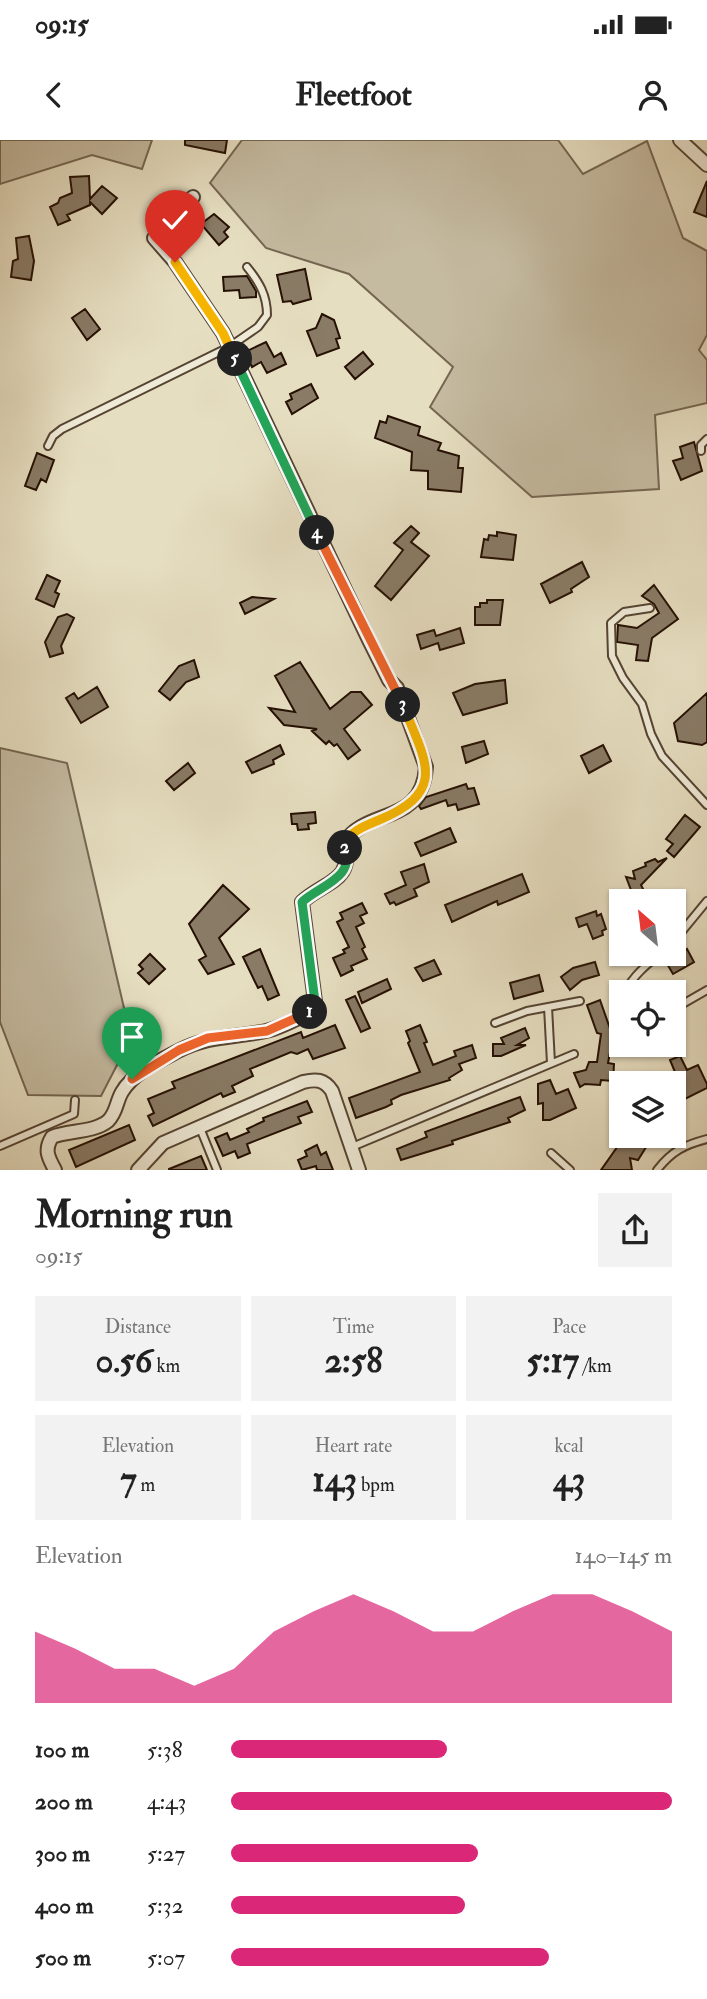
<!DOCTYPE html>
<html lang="en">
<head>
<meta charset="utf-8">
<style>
  body { margin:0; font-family:"IM FELL Double Pica",serif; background:#f2f2f2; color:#222; height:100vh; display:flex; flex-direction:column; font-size:26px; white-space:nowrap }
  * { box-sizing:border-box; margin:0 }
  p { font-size:23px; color:#767676 }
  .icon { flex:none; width:38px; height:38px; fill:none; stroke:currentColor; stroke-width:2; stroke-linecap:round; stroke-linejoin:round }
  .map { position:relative; height:1030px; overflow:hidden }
  .sheet { display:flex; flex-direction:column; background:#fff; flex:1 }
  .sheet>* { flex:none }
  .needle { width:46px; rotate:332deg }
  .fabs { position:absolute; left:609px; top:749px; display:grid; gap:14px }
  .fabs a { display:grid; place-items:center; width:77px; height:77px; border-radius:0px; background:#fff; box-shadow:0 2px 5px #0004; font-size:35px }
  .pin { position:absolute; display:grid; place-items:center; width:60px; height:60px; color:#fff; margin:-72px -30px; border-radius:50% 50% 50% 0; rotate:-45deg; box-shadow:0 0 7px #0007 }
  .pin .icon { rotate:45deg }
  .km { position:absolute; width:35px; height:35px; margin:-18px; border-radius:50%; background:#222; color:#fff; font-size:19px; line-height:35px; text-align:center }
  .round { display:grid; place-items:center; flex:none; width:74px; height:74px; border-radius:0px; background:#f2f2f2 }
  .headline { display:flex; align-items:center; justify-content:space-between; height:119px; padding:0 35px }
  h1 { font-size:38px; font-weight:700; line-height:52px }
  .stats { display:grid; grid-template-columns:repeat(3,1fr); gap:10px; height:119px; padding:7px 35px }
  .stats div { display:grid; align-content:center; border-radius:0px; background:#f2f2f2; text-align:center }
  .stats b { font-size:35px; font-weight:700 }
  .stats small { font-size:19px; font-weight:400 }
  .stats p { font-size:19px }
  .chart { height:196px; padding:14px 35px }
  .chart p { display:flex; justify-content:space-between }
  .chart svg { width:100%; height:126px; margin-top:7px; fill:#db2777; opacity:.7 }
  ul { padding:0 35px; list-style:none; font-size:23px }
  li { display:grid; grid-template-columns:112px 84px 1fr; align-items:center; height:52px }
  li i { height:18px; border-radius:9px; background:#db2777 }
  .status { display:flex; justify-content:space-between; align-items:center; height:49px; padding:0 35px; background:#fff; direction:ltr }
  .status svg { height:19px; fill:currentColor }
  header { display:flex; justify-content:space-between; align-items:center; height:91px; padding:0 35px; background:#fff; font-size:32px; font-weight:700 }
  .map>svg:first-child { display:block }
  .green { fill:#c5bba1; stroke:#756652; stroke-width:2 }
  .building { fill:#897b66; stroke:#251003; stroke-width:2 }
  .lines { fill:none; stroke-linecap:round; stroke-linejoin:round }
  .lane-casing { stroke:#554432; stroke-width:10 }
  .street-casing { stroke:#554432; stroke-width:16 }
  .lane { stroke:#efead7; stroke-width:6 }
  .street { stroke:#efead7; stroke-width:12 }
  .split-1-casing { stroke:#fff; stroke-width:14 }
  .split-2-casing { stroke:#fff; stroke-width:14 }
  .split-3-casing { stroke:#fff; stroke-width:14 }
  .split-4-casing { stroke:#fff; stroke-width:14 }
  .split-5-casing { stroke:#fff; stroke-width:14 }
  .split-6-casing { stroke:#fff; stroke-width:14 }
  .split-1 { stroke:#f0652b; stroke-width:9 }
  .split-2 { stroke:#22a559; stroke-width:9 }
  .split-3 { stroke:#f5b400; stroke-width:9 }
  .split-4 { stroke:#f0652b; stroke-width:9 }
  .split-5 { stroke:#22a559; stroke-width:9 }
  .split-6 { stroke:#f5b400; stroke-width:9 }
</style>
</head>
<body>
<div class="status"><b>09:15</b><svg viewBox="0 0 49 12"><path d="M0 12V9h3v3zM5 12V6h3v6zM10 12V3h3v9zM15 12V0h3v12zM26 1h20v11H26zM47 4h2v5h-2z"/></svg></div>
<header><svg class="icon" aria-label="back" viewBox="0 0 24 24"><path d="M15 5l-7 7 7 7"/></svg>Fleetfoot<svg class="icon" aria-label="person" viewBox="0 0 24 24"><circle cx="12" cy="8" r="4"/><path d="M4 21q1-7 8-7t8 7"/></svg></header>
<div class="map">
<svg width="707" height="1030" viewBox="0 0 707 1030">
  <rect width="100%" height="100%" fill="#e6dec1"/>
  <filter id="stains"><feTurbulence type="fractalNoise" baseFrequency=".00286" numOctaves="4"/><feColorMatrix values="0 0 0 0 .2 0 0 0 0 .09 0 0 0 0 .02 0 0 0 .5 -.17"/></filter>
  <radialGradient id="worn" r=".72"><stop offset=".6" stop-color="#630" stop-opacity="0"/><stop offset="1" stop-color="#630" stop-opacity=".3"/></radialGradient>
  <path class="green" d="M 0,0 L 152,0 L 142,29 L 92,15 L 0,44 Z
    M 242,0 L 558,0 L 583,34 L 647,1 L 683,98 L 707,111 L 707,195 L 699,210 L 707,220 L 707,263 L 655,275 L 659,349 L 532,357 L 430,267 L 453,227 L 349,134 L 266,108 L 210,43 Z
    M 0,608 L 67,623 L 131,898 L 101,956 L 28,955 L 0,882 Z"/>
  <path class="building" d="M 185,0 L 227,0 L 225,13 L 185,5 Z
    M 89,36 L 90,59 L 102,46 L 117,58 L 102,74 L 90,62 L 90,65 L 67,75 L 70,80 L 58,85 L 50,67 L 58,63 L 60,58 L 72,53 L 70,37 Z
    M 707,41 L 707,77 L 694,72 Z
    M 214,74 L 229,87 L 224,92 L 228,97 L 219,105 L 201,84 Z
    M 29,96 L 34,121 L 31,140 L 11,137 L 13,121 L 18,119 L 16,98 Z
    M 305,129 L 311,159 L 293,164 L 291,161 L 283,162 L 277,135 Z
    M 247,136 L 256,151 L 256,157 L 240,158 L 239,150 L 224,151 L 223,137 Z
    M 85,169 L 100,189 L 87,200 L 72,178 Z
    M 322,174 L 334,180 L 340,198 L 336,199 L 339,208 L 317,216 L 307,191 L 316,188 Z
    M 266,202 L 274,217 L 281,213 L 286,224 L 267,233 L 261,222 L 252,227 L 245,212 Z
    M 363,212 L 373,224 L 355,239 L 345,227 Z
    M 311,244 L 318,258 L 292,274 L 286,262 L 292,259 L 290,254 Z
    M 388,276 L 420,287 L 418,295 L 441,303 L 438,310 L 459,316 L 458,328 L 463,328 L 461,352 L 428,349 L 428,331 L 411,330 L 412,312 L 375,298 L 380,281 L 386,283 Z
    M 694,302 L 702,331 L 681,340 L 673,321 L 683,318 L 680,307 Z
    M 37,313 L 54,320 L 46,342 L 41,339 L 36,350 L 25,346 Z
    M 411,386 L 419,393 L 411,402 L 429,416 L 391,460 L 375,446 L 403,410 L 394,403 Z
    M 497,392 L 516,395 L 513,420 L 481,417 L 484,399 L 488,400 L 489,395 L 497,396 Z
    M 582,422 L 589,437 L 571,449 L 572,452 L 550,463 L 541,444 Z
    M 47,435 L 60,441 L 55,452 L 59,454 L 54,467 L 36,459 Z
    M 654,445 L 678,479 L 652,498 L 648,521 L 636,520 L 638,505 L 617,502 L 618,485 L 637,488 L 659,473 L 654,464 L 642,456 Z
    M 252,457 L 274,459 L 245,474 L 240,463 Z
    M 487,460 L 503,460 L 500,485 L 475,485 L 475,467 L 480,467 L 480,463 L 487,463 Z
    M 67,474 L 74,478 L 61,506 L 63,513 L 50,517 L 45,502 L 58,477 Z
    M 460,488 L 464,503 L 440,510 L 438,503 L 421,509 L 417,495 L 434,490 L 436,496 Z
    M 194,520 L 199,537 L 186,542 L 170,560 L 159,551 L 179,526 Z
    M 300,522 L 330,569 L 351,552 L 361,552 L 372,565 L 344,589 L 360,610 L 348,619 L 337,604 L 334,606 L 329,601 L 326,604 L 312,591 L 317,589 L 284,585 L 269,568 L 295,572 L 275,536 Z
    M 505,540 L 507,563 L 463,575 L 453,553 L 475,544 Z
    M 97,547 L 108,567 L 81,583 L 66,558 L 74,553 L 78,559 Z
    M 707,553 L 707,602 L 702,605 L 678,601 L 674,583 Z
    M 484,601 L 488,614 L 466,623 L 462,607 Z
    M 280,605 L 284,614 L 273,620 L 274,624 L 252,633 L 246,622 Z
    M 603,605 L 611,621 L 589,633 L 581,616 Z
    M 188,623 L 195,633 L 174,650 L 166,641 Z
    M 466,644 L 468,649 L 474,648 L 479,664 L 458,670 L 456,664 L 448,666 L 446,660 L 421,669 L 419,666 L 426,657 Z
    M 315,672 L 316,683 L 308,684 L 309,689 L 298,690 L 297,684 L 292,684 L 291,674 Z
    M 685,675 L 700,687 L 674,717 L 667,711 L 673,704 L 666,699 Z
    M 450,688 L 456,702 L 421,716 L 415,703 Z
    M 667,718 L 641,745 L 644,751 L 633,755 L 626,737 L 635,739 L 633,731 L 646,726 L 645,723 L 655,719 L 658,722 Z
    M 424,724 L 429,742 L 414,749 L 417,756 L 396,765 L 394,762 L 390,764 L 385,754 L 406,745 L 401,732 Z
    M 522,734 L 529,752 L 498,765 L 497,761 L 452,782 L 445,765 Z
    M 223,745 L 249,769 L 219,798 L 234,824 L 208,834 L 199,820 L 206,816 L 189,784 Z
    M 362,763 L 367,773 L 360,776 L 364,783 L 356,787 L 365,807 L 362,809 L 367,819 L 351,826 L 353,830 L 341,836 L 333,818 L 345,813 L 343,810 L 349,807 L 337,782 L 343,779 L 340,773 Z
    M 596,771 L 597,776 L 601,774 L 606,789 L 602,791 L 603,795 L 593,799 L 587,784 L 579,787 L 576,778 Z
    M 260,809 L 279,855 L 268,860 L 262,846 L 258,848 L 243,817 Z
    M 687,809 L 694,822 L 673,834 L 666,822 Z
    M 150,814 L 165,829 L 149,844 L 138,833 L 143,829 L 139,825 Z
    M 434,820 L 441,834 L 423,841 L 415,828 Z
    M 595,822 L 599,835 L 582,840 L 570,850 L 561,837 L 573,828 Z
    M 539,835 L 543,851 L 514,859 L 510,843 Z
    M 387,839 L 391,849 L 362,863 L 358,852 Z
    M 355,856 L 370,888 L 361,892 L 346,860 Z
    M 600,860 L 613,897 L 608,923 L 614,924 L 613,941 L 601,940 L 600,945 L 585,944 L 580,947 L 574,933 L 586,930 L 589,922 L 597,922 L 601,894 L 597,893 L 587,865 Z
    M 335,885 L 345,908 L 313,919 L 308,909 L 297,914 L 291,912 L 250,929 L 253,936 L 232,946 L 235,952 L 223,957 L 221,953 L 153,986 L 148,976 L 154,973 L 148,959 L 175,948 L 172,942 L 301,892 L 303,898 Z
    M 420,885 L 427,902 L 424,903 L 433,925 L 456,916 L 454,911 L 472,905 L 476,918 L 459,924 L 462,930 L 449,938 L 450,940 L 401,955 L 391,960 L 392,964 L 386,967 L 356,978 L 349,958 L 420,932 L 408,903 L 410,901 L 406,891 Z
    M 525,888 L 529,898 L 517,905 L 526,905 L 501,916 L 493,916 L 493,904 L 504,904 L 501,898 Z
    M 680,916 L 687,930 L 698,925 L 707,944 L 707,948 L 683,960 L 675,943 L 650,943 L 675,932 L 670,920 Z
    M 550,940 L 556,954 L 568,949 L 576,968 L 550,980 L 543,980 L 543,963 L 538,964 L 538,944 Z
    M 520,957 L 525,970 L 508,978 L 510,982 L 452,1001 L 453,1004 L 401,1020 L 397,1009 L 427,997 L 425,992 Z
    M 307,961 L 312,972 L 298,977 L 301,983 L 247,1004 L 250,1013 L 238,1018 L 235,1011 L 223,1016 L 215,998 L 227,993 L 230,1000 L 249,992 L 247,989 L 264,981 L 263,978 Z
    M 129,985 L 135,1000 L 76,1027 L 69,1010 Z
    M 625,996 L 653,996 L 638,1020 L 630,1018 L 632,1030 L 601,1030 Z
    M 317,1005 L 321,1015 L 326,1012 L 333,1030 L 317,1030 L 316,1026 L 302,1030 L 298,1020 L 307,1016 L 305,1011 Z
    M 201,1016 L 207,1030 L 169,1030 L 169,1029 Z"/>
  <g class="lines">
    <defs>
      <path id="lane" d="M 48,306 L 53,296 L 62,289 L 229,207 L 258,187 L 267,175 C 267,155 259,142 247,127
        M 701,311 L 701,305 L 707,299
        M 650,468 L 624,472 L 611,483 L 612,516 L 623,538 L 642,564 L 651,594 L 662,616 L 707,665
        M 674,801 L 707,761
        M 625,852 C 633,836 646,825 660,814
        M 621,863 L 621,876
        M 548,867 L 551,923
        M 674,869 L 707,850
        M 495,883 L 527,871 L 580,861
        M 200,988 L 217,1030
        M 0,1006 L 74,974 L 75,960
        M 352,1007 L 574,914
        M 551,1013 L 570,1030
        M 657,1030 C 672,1011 684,1005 707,999"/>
      <path id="street" d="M 680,0 L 707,25
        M 55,1030 C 48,1017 44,1010 52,997 C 69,990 93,993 108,981 C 117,972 116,962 122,952 C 133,933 159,921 178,911 C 209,895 234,898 266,891 C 284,887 300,877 316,869 L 302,762 C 325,741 355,741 344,703 C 367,667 422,686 426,627 L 397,548 L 389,540 L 369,500 L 223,193 L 175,122 L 154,98 L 193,57
        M 138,1030 L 163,1003 L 303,942 C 316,939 324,939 332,951 L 359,1030"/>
    </defs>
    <use href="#lane" class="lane-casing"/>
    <use href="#street" class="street-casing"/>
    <use href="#lane" class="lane"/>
    <use href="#street" class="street"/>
  </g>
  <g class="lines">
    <defs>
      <path id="split-1" d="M 132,939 L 179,910 L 208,898 L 267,891 L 310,872"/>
      <path id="split-2" d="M 310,872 L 316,869 L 302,762 C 321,745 355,738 345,708"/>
      <path id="split-3" d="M 345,708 L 344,704 C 352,690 365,686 379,680 C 449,651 425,621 403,565"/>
      <path id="split-4" d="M 317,393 L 403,565"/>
      <path id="split-5" d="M 235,219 L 317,393"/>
      <path id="split-6" d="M 175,122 L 223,193 L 235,219"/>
    </defs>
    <use href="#split-1" class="split-1-casing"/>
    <use href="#split-2" class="split-2-casing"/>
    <use href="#split-3" class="split-3-casing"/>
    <use href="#split-4" class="split-4-casing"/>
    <use href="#split-5" class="split-5-casing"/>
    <use href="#split-6" class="split-6-casing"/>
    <use href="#split-1" class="split-1"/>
    <use href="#split-2" class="split-2"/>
    <use href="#split-3" class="split-3"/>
    <use href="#split-4" class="split-4"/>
    <use href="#split-5" class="split-5"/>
    <use href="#split-6" class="split-6"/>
  </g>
  <rect width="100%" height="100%" filter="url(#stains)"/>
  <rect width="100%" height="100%" fill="url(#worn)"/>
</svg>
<div class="fabs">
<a><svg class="needle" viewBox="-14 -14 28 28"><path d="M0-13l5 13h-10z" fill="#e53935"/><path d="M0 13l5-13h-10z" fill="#767676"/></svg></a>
<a><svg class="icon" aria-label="locate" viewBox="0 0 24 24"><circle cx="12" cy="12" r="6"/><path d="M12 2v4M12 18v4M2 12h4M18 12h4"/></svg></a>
<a><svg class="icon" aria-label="layers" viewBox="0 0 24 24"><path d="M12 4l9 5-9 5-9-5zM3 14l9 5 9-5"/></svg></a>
</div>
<div class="pin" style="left:132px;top:939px;background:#1e9e55"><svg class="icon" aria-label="arrive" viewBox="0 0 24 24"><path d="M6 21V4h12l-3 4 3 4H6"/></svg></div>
<div class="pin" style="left:175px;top:122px;background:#d93025"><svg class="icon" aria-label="check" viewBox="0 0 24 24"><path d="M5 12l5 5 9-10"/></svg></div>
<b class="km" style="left:310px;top:872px">1</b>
<b class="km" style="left:345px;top:708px">2</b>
<b class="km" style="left:403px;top:565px">3</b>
<b class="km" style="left:317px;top:393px">4</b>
<b class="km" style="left:235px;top:219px">5</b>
</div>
<section class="sheet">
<div class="headline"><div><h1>Morning run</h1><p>09:15</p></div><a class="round"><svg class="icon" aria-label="share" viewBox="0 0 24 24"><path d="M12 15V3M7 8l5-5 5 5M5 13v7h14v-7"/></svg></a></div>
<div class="stats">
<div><p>Distance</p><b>0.56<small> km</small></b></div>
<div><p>Time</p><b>2:58</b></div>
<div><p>Pace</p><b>5:17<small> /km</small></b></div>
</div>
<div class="stats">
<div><p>Elevation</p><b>7<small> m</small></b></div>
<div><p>Heart rate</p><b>143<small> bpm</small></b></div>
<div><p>kcal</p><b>43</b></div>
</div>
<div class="chart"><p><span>Elevation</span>140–145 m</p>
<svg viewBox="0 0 160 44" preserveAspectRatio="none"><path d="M0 44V19L10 25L20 32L30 32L40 38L50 32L60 19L70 12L80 6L90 12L100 19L110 19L120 12L130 6L140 6L150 12L160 19V44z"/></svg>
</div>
<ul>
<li><b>100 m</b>5:38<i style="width:49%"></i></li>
<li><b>200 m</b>4:43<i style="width:100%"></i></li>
<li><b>300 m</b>5:27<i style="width:56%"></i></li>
<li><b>400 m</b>5:32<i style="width:53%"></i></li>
<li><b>500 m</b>5:07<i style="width:72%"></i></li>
</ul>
</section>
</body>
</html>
